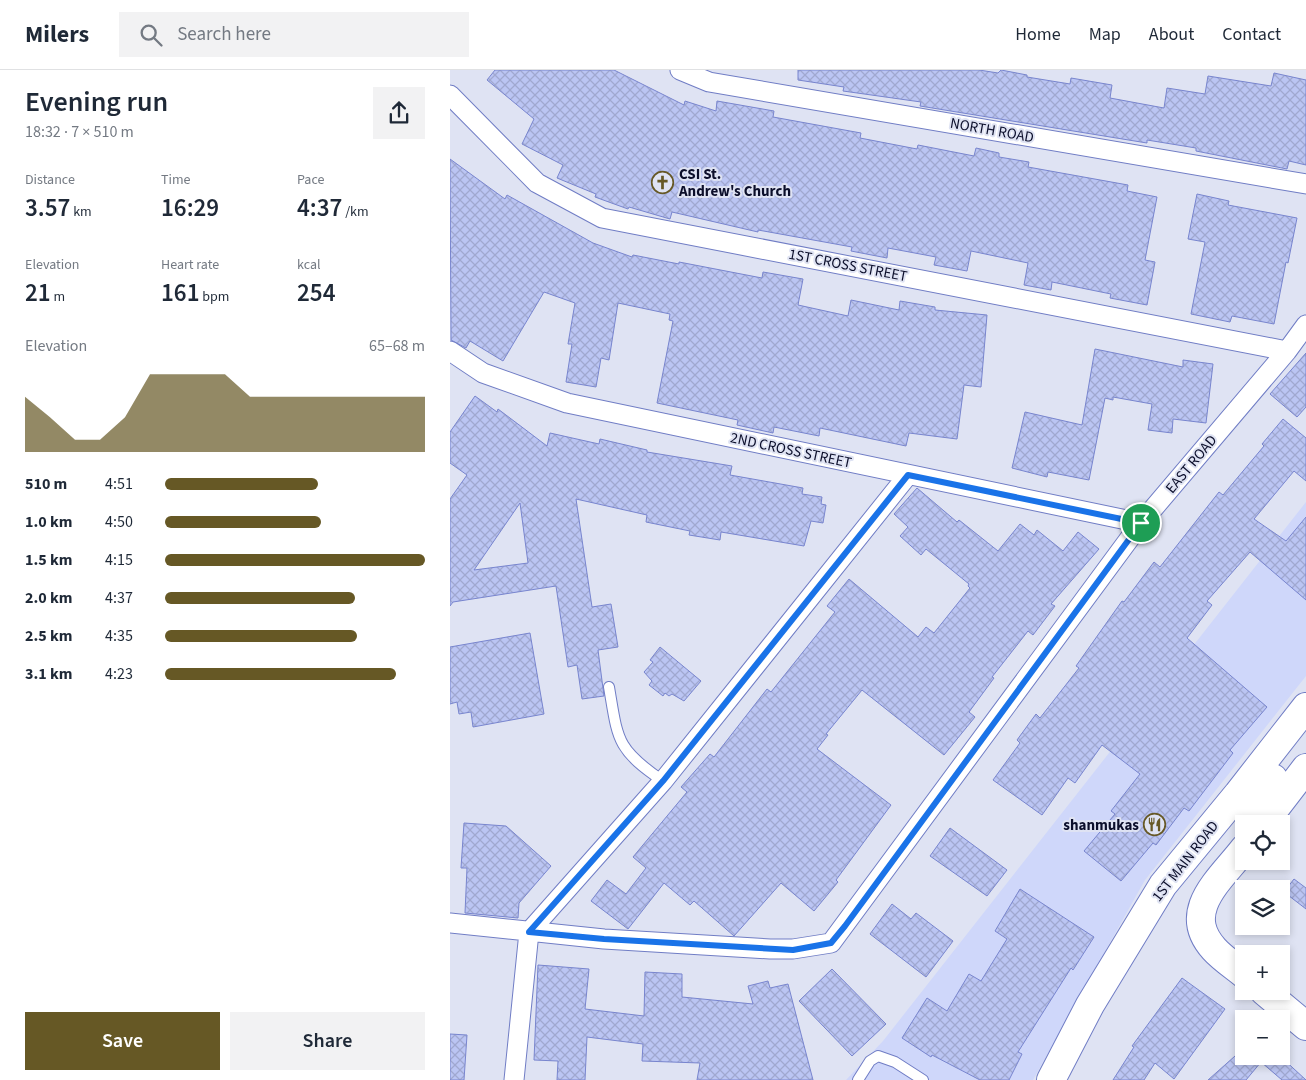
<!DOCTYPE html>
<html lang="en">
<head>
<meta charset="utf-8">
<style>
  body { margin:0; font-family:"Source Sans 3",sans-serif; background:#f2f2f3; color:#1f2937; height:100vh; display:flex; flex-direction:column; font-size:19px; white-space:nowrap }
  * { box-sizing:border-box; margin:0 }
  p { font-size:16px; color:#747a83 }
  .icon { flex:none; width:28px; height:28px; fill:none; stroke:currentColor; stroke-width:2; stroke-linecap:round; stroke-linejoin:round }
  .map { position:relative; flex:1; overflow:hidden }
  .side { display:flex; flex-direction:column; background:#fff; width:450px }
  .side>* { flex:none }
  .fabs { position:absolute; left:785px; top:745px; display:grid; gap:10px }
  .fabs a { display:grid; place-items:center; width:55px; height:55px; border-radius:0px; background:#fff; box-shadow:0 2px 8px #0003; font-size:25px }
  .pin { position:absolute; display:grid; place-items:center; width:42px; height:42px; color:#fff; margin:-21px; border:2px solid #fff; border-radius:50%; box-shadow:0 1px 5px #0007 }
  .round { display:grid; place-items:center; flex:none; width:52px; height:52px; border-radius:0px; background:#f2f2f3 }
  .headline { display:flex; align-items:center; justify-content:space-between; height:85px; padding:0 25px }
  h1 { font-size:28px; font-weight:600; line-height:38px }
  .stats { display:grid; grid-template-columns:repeat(3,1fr); gap:8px; height:85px; padding:5px 25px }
  .stats div { display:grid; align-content:center }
  .stats b { font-size:25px; font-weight:600 }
  .stats small { font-size:14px; font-weight:400 }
  .stats p { font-size:14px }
  .chart { height:140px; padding:10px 25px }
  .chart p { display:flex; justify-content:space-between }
  .chart svg { width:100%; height:90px; margin-top:5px; fill:#665825; opacity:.7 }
  .primary-button { display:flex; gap:10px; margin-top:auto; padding:10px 25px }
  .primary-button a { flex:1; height:58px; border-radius:0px; background:#665825; color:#fff; font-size:20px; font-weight:600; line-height:58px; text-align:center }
  .primary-button a+a { background:#f2f2f3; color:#1f2937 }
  ul { padding:0 25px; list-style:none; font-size:16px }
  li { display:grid; grid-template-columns:80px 60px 1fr; align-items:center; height:38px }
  li i { height:12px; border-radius:6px; background:#665825 }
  header { display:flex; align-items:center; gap:30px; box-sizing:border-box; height:70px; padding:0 25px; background:#fff; border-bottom:1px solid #e0e1e3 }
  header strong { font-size:24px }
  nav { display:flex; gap:28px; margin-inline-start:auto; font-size:18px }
  .search { width:350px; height:45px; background:#f2f2f3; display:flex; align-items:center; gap:12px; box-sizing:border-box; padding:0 18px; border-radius:0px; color:#747a83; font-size:19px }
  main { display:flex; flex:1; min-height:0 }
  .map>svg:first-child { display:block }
  .built { fill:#cfd7fa }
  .building { fill:url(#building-cross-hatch); stroke:#7885ce; fill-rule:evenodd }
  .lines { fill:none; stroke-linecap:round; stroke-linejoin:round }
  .service-casing { stroke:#707dc5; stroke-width:12 }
  .minor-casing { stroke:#707dc5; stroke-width:21 }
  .secondary-casing { stroke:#707dc5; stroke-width:30 }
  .service { stroke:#fff; stroke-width:10 }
  .minor { stroke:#fff; stroke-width:19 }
  .secondary { stroke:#fff; stroke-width:28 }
  .route-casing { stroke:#fff; stroke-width:10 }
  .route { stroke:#1a73e8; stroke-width:6 }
  .labels { text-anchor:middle; stroke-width:4; stroke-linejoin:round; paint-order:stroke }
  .street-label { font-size:15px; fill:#0c0f2b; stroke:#dfe3f3 }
  .poi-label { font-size:15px; font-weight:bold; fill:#0c0f2b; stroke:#dfe3f3; text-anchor:start }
</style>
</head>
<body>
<header>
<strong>Milers</strong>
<div class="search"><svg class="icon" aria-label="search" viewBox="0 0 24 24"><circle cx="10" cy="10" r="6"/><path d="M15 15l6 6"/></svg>Search here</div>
<nav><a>Home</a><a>Map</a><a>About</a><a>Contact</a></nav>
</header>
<main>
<section class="side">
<div class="headline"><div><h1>Evening run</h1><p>18:32 · 7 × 510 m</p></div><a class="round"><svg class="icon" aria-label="share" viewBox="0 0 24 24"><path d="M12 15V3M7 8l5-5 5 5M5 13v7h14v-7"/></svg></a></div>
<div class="stats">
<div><p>Distance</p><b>3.57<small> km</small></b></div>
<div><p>Time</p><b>16:29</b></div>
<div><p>Pace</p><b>4:37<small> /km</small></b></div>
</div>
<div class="stats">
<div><p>Elevation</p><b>21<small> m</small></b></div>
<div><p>Heart rate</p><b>161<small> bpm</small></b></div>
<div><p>kcal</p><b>254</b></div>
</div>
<div class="chart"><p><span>Elevation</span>65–68 m</p>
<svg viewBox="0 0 160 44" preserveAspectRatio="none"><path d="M0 44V17L10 27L20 38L30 38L40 27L50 6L60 6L70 6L80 6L90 17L100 17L110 17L120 17L130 17L140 17L150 17L160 17V44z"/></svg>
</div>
<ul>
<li><b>510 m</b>4:51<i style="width:59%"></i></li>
<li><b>1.0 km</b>4:50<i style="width:60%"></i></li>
<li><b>1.5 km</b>4:15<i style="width:100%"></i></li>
<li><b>2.0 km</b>4:37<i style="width:73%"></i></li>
<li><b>2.5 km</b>4:35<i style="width:74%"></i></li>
<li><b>3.1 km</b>4:23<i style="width:89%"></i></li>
</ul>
<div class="primary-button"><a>Save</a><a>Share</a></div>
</section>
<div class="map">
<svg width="856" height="1010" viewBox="0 0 856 1010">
  <defs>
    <pattern id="building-cross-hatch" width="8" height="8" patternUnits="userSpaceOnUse" patternTransform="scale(1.25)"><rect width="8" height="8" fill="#bbc5f3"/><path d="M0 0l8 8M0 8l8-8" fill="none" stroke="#a0a8d0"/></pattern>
  </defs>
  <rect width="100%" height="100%" fill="#dfe3f3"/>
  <path class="built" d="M 856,432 L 856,606 L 695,810 L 583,1010 L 396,1010 L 433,971 Z"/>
  <path class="building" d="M 45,0 L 164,0 L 234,35 L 235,31 L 266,41 L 267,31 L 324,41 L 323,47 L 411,63 L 410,68 L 467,79 L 468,75 L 524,86 L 526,78 L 549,83 L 549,87 L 579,92 L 578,97 L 678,115 L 677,121 L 707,127 L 695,190 L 705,192 L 697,235 L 660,228 L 661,224 L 602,212 L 601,220 L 574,215 L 578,193 L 521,181 L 517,201 L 484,195 L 486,187 L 438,178 L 437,188 L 401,181 L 402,177 L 308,160 L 308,162 L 222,142 L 220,149 L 179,137 L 178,139 L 145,127 L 146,124 L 107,108 L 113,95 L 72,74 L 84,49 L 37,10 Z
    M 348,0 L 529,0 L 548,3 L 551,0 L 577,5 L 577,7 L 620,14 L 621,8 L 662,15 L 660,28 L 714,38 L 717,18 L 755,24 L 758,6 L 821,16 L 824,3 L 856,10 L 856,95 L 839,91 L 837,99 L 746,81 L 746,78 L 697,70 L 697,73 L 470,36 L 471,32 L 393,21 L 394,17 L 348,10 Z
    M 0,89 L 55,129 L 57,125 L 143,173 L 182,187 L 183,185 L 229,194 L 229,192 L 312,208 L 313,202 L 353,209 L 348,235 L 398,246 L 401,230 L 449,240 L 450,231 L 485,237 L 485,240 L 537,245 L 531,317 L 514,315 L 507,369 L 459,363 L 456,376 L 370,358 L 369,366 L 324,357 L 323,363 L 287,355 L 288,350 L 207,333 L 223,251 L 219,250 L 220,244 L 168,233 L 159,290 L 151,288 L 146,317 L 116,312 L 122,274 L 118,274 L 125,233 L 94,222 L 53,291 L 20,271 L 16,278 L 1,270 Z
    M 747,124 L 779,131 L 778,135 L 847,148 L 838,193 L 836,192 L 824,254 L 782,246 L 780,252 L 741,244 L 755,172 L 738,169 Z
    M 645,279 L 733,297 L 733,290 L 763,294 L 756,353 L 723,349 L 722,363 L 698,360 L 702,334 L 663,327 L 663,330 L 655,328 L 639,410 L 598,402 L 597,407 L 562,398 L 575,342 L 632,355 Z
    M 856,283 L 856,337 L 847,347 L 820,324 Z
    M 25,326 L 47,342 L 48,339 L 97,376 L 100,363 L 149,374 L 150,369 L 197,380 L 197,382 L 282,396 L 280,405 L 353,418 L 352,424 L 372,427 L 371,434 L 376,435 L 373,453 L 361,451 L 354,476 L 271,462 L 270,470 L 239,465 L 240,461 L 196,452 L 197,445 L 126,429 L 142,537 L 161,534 L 168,577 L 148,580 L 154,626 L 132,629 L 127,595 L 118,597 L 106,516 L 3,532 L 0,536 L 0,429 L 17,405 L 0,393 L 0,362 ZM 70,433 L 78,493 L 24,500 Z
    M 833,349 L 856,368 L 856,411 L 844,401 L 804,449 L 836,471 L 856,447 L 856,530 L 800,482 L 757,531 L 762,535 L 737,568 L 817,637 L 780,680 L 783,683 L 739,741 L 734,738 L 706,775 L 703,773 L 671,811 L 634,781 L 665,744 L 661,741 L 690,704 L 652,675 L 625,713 L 618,708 L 592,745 L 543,710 L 570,673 L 567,670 L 586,644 L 590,648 L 629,598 L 626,596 L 672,531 L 674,532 L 704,492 L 710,497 L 769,422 L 773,425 L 814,376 L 812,374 Z
    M 467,418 L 507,452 L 509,450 L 548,481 L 570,454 L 584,465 L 587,460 L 613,481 L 628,462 L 649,479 L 601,534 L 605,536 L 583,565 L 578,561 L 542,607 L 544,608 L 519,642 L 525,647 L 494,685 L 412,620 L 376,664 L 378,665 L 367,679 L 441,735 L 386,810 L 388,812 L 364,841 L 331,813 L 284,866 L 244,831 L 240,835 L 214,813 L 178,859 L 141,831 L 157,810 L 176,824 L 196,798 L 183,787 L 237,722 L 231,717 L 260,684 L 264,687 L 317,619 L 321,622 L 385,542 L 377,536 L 399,509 L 468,567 L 476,557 L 484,563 L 520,518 L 518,516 L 519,514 L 476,479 L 471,485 L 450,466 L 458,457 L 444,444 Z
    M 80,563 L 94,644 L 23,657 L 21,642 L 9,644 L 7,632 L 0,634 L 0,577 Z
    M 210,577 L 251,611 L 234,631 L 222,624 L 219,626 L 215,623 L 213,626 L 199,615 L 202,611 L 194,602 L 203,592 L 200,590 Z
    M 14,753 L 56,756 L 101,796 L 69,833 L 68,848 L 15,843 L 17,798 L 11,798 Z
    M 500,758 L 557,800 L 537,826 L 480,786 Z
    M 844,809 L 856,818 L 856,839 L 834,822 Z
    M 570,819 L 644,867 L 623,900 L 621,898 L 568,982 L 572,984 L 559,1010 L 530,1010 L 482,985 L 481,987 L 452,968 L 477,928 L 497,941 L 519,904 L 531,911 L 557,869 L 545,861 Z
    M 442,834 L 461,849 L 466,843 L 503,871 L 476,907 L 420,864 Z
    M 88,895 L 139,899 L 135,939 L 194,946 L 195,902 L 232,904 L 232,927 L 303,934 L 298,916 L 318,911 L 320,918 L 338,914 L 363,1010 L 247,1010 L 250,993 L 192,991 L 193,974 L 137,967 L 135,1010 L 107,1010 L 108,991 L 84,990 Z
    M 382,899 L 436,954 L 402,986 L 349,931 Z
    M 732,908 L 775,939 L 724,1009 L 705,993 L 694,1010 L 663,1010 L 684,977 L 682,976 Z
    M 0,964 L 17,965 L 14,1010 L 0,1010 Z
    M 785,986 L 830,986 L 856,1010 L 832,1010 L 811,992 L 796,1010 L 758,1010 Z"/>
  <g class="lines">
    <defs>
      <path id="service" d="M 159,617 C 168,670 166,679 213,711
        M 408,1010 L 420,991 L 428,986 L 445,992 L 473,1010"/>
      <path id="minor" d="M 230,0 L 259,12 L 856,114
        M 0,25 L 87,113 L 152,148 L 837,281
        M 0,281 L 33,303 L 117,333 L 691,453
        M 0,853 L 154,869 L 320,879 L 343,879 L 381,873 L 691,453 L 837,281 L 856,255
        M 64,1010 L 79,862 L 213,711 L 458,405"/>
      <path id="secondary" d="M 802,754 L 801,738 L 823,708
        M 813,754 L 856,698
        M 794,779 C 770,810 730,841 764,879 C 772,888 784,896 794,904
        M 814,921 L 856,956
        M 601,1010 L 640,935 L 713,815 L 788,724 L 856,637"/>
    </defs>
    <use href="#service" class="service-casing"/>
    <use href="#minor" class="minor-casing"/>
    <use href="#secondary" class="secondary-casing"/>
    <use href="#service" class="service"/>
    <use href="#minor" class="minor"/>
    <use href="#secondary" class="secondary"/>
  </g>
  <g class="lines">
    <defs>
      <path id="route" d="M 458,405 L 691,453 L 395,856 L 381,873 L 343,880 L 154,869 L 79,862 L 213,711 Z"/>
    </defs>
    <use href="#route" class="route-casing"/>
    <use href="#route" class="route"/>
  </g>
  <defs>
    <symbol id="church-ring" viewBox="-11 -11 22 22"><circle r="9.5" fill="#dfe3f3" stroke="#665825" stroke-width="1.5"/><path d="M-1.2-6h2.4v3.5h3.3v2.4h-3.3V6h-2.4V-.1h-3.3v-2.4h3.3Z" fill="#665825"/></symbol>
    <symbol id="restaurant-ring" viewBox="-11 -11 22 22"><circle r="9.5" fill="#dfe3f3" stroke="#665825" stroke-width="1.5"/><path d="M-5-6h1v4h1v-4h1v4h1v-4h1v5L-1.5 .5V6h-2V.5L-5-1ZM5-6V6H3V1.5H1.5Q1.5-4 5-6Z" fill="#665825"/></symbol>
  </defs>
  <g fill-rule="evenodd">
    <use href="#church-ring" x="200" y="100" width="25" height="25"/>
    <use href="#restaurant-ring" x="692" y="742" width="25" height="25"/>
  </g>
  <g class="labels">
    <g class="street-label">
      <text transform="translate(542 60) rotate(10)" y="5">NORTH ROAD</text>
      <text transform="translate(398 195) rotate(11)" y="5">1ST CROSS STREET</text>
      <text transform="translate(341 380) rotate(12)" y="5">2ND CROSS STREET</text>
      <text transform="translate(741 394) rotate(-50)" y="5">EAST ROAD</text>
      <text transform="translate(735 791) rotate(-52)" y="5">1ST MAIN ROAD</text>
    </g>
    <g class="poi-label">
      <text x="229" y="109">CSI St.<tspan x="229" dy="17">Andrew's Church</tspan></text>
      <text x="689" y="760" text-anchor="end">shanmukas</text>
    </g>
  </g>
</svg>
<div class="fabs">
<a><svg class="icon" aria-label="locate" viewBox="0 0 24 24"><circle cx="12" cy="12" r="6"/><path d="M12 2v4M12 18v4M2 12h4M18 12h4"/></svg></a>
<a><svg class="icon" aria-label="layers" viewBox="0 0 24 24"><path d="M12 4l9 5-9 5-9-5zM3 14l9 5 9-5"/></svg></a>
<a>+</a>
<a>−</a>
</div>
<div class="pin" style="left:691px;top:453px;background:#1e9e55"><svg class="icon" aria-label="arrive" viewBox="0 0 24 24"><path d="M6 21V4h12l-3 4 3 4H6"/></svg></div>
</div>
</main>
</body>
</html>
